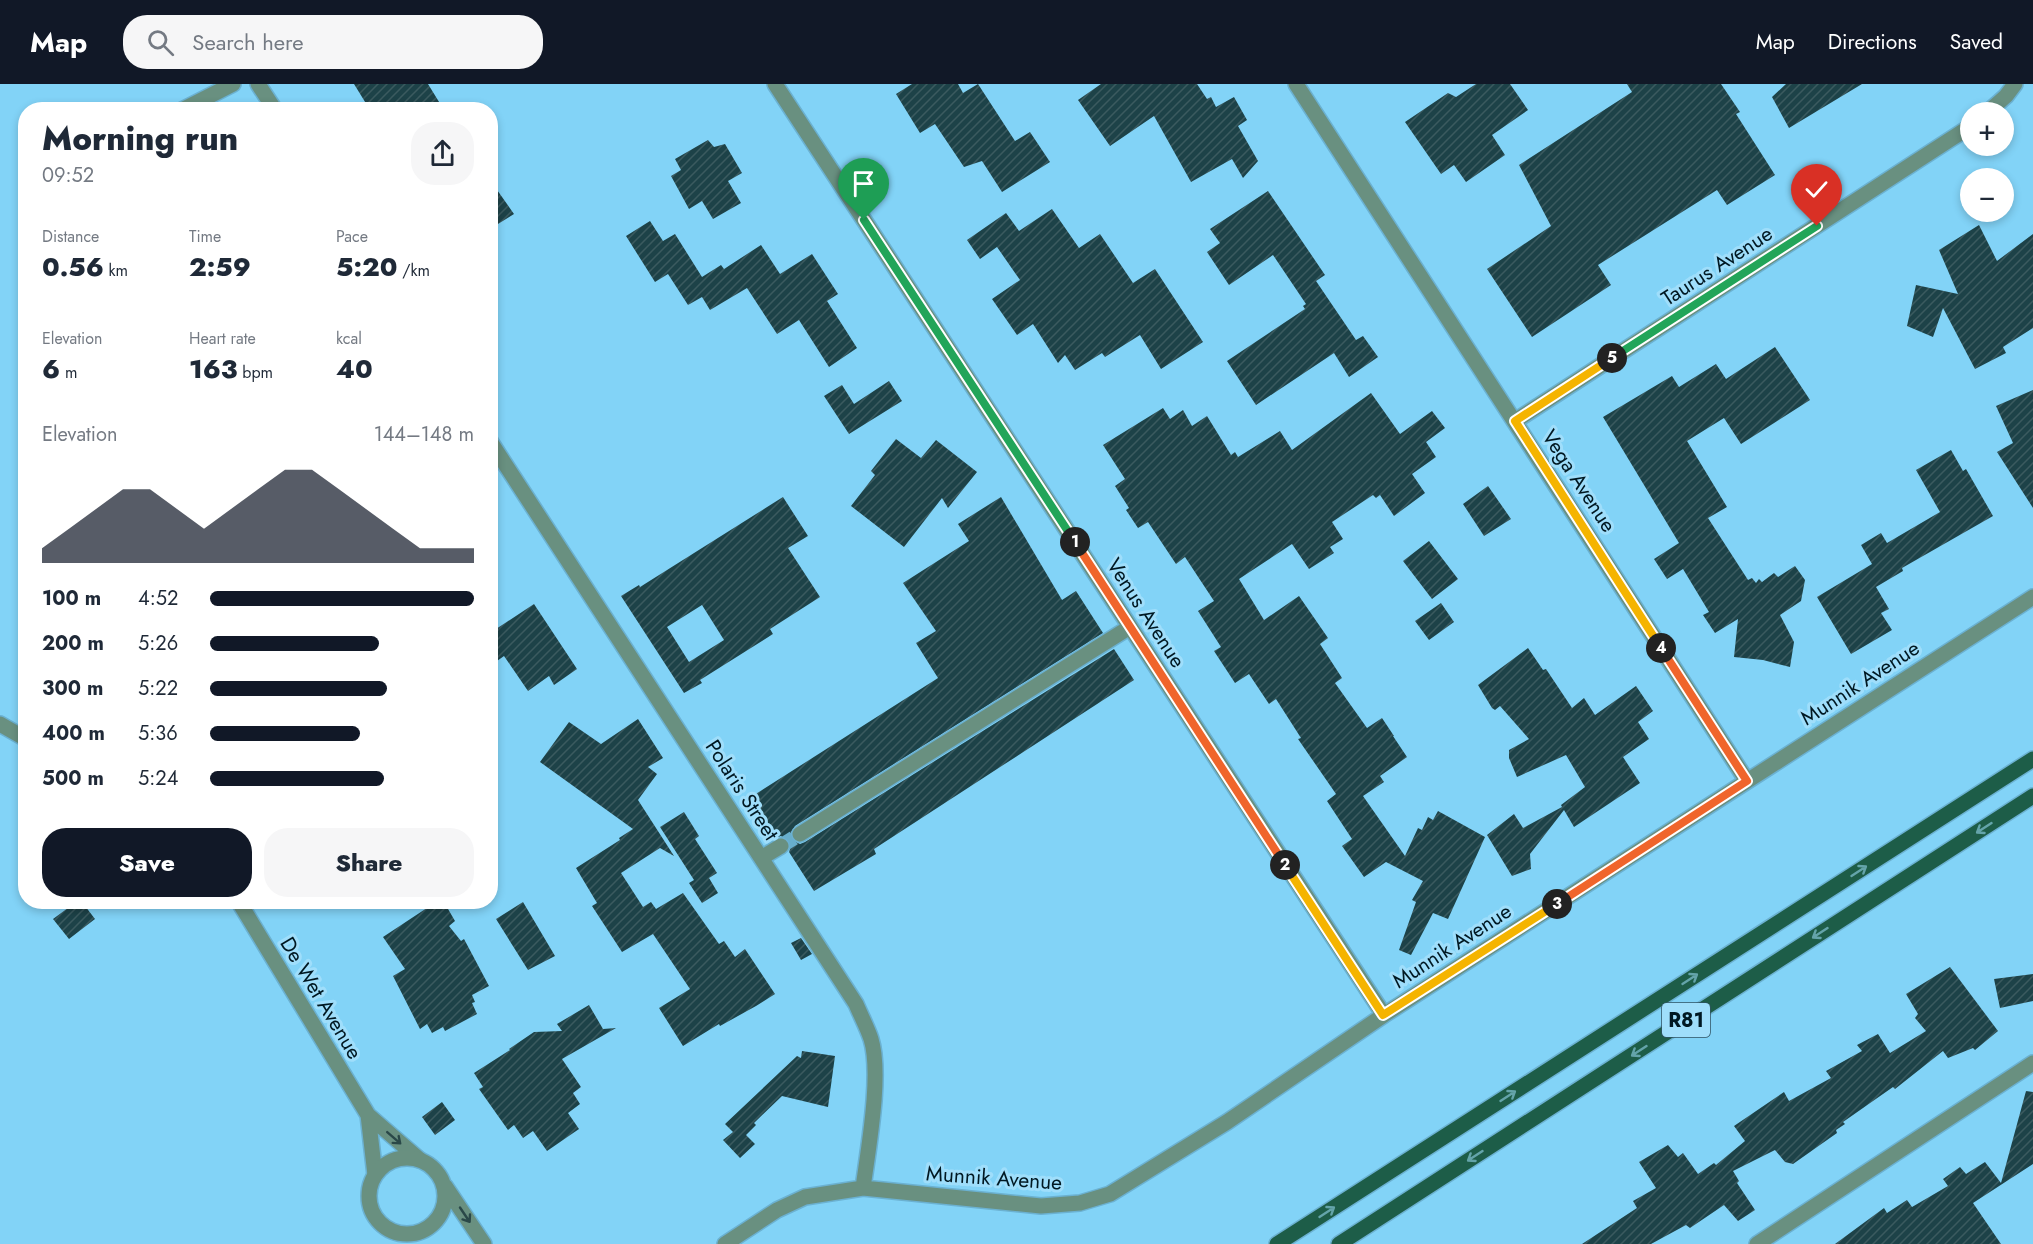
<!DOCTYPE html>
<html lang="en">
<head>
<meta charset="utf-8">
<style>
  body { margin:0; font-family:Jost,sans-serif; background:#f6f6f7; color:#1f2937; height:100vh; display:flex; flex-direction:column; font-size:22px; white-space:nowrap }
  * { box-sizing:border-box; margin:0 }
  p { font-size:20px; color:#747a83 }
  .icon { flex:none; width:33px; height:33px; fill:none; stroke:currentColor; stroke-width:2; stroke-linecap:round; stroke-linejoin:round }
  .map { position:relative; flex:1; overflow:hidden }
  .sheet { position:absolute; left:18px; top:18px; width:480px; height:807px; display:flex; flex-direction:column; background:#fff; border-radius:24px; box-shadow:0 3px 9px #0003 }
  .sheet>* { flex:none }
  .fabs { position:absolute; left:1960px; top:18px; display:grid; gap:12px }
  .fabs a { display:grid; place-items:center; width:54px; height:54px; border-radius:50%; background:#fff; box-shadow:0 3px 9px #0003; font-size:30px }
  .pin { position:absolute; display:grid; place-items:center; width:51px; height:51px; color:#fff; margin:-62px -26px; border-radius:50% 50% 50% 0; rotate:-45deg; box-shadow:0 0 6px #0007 }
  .pin .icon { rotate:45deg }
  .km { position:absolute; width:30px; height:30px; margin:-15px; border-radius:50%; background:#222; color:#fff; font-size:16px; line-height:30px; text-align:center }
  .round { display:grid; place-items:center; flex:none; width:63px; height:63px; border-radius:24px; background:#f6f6f7 }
  .summary { display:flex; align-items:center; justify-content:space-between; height:102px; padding:0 24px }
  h1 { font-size:33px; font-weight:800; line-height:45px }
  .metrics { display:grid; grid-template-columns:repeat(3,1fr); gap:9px; height:102px; padding:6px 24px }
  .metrics div { display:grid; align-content:center }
  .metrics b { font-size:26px; font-weight:800 }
  .metrics small { font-size:16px; font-weight:400 }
  .metrics p { font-size:16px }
  .chart { height:168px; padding:12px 24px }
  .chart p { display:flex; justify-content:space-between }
  .chart svg { width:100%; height:108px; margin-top:6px; fill:#111827; opacity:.7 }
  .cta { display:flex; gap:12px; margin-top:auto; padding:12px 24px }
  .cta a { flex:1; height:69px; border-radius:24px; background:#111827; color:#fff; font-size:24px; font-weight:800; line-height:69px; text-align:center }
  .cta a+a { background:#f6f6f7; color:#1f2937 }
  ul { padding:0 24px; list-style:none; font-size:20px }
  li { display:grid; grid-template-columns:96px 72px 1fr; align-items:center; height:45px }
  li i { height:15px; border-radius:8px; background:#111827 }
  header { display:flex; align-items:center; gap:36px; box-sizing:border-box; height:84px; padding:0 30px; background:#111827; color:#fff }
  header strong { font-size:28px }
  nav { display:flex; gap:33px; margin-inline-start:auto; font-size:21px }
  .search { width:420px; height:54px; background:#f6f6f7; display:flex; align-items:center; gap:15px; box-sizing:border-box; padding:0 21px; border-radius:24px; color:#747a83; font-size:22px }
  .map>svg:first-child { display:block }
  .building { fill:url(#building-hatch); fill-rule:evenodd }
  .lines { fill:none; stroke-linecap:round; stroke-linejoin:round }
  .minor-tunnel { stroke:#68aecc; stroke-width:15; stroke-dasharray:15 8; stroke-linecap:butt }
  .minor-casing { stroke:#6bb1d1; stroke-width:18 }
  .tertiary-casing { stroke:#6bb1d1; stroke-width:18 }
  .primary-casing { stroke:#6bb1d1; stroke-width:18 }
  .minor { stroke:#699080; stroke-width:15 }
  .tertiary { stroke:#699080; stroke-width:15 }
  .primary { stroke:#1d5d48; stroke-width:15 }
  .oneway { stroke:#64a4aa }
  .oneway2 { stroke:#2a4848 }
  .split-1-casing { stroke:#fff; stroke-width:12 }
  .split-2-casing { stroke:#fff; stroke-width:12 }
  .split-3-casing { stroke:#fff; stroke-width:12 }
  .split-4-casing { stroke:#fff; stroke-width:12 }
  .split-5-casing { stroke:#fff; stroke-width:12 }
  .split-6-casing { stroke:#fff; stroke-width:12 }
  .split-1 { stroke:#22a559; stroke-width:8 }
  .split-2 { stroke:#f0652b; stroke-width:8 }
  .split-3 { stroke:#f5b400; stroke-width:8 }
  .split-4 { stroke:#f0652b; stroke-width:8 }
  .split-5 { stroke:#f5b400; stroke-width:8 }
  .split-6 { stroke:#22a559; stroke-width:8 }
  .labels { text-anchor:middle; stroke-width:6; stroke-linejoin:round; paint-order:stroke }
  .shield { fill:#9fdefb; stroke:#305363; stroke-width:1.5 }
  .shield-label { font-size:20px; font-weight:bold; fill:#001822 }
  .street-label { font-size:21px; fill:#001822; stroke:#9fdefb }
</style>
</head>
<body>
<header>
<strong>Map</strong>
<div class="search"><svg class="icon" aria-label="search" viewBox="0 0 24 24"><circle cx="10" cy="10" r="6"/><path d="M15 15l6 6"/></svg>Search here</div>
<nav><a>Map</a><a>Directions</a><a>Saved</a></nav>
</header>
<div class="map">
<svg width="2033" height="1160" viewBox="0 0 2033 1160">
  <defs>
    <pattern id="building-hatch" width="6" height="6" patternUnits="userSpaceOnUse" patternTransform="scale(1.5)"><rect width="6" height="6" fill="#1d4248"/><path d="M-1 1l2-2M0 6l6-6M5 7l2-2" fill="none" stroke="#3b5a5f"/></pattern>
  </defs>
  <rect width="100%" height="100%" fill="#82d3f7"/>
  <path class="building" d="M 354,0 L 428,0 L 444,26 L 370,26 Z
    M 912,0 L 958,0 L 963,9 L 978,0 L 1015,57 L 1030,48 L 1050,78 L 1002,108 L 982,77 L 964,83 L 935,40 L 920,49 L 896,10 Z
    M 1101,0 L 1197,0 L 1207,15 L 1211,13 L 1216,23 L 1234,13 L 1247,36 L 1238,42 L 1258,77 L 1243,94 L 1232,75 L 1191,98 L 1154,32 L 1110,62 L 1078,16 Z
    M 1476,0 L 1510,0 L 1528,26 L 1492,51 L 1505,71 L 1466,98 L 1454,81 L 1441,90 L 1405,38 L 1448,9 L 1456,13 Z
    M 1627,0 L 1721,0 L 1740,28 L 1736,30 L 1775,91 L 1727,121 L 1717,106 L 1598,181 L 1611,201 L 1532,253 L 1487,185 L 1551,142 L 1519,81 L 1632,8 Z
    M 1786,0 L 1862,0 L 1789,44 L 1772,13 Z
    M 708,56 L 714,63 L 725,60 L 742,89 L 728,97 L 741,119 L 713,135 L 702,117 L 689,125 L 671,92 L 681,86 L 675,75 Z
    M 490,96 L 514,130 L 490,145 Z
    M 1268,107 L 1325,191 L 1316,197 L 1356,256 L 1363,252 L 1378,273 L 1349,293 L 1334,269 L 1256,321 L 1227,277 L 1305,225 L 1303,222 L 1306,220 L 1273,171 L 1229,201 L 1207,168 L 1220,159 L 1210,145 Z
    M 1052,125 L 1079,164 L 1100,150 L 1133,199 L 1155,185 L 1203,258 L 1161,285 L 1140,251 L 1105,273 L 1102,269 L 1075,286 L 1065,271 L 1058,279 L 1033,240 L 1017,251 L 992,215 L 1020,196 L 997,163 L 980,175 L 967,156 L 1006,129 L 1019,147 Z
    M 650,137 L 663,157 L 675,150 L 702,193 L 721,181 L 724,185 L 761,161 L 780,190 L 812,170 L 838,210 L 827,217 L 857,264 L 829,283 L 799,236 L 777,250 L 747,204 L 710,226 L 702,213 L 688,221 L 668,190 L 655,198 L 626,152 Z
    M 1979,141 L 1997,177 L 2033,150 L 2033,244 L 2003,263 L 2006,269 L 1975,285 L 1943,224 L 1933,253 L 1907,242 L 1916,201 L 1958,210 L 1939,166 Z
    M 1775,263 L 1810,316 L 1741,360 L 1724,334 L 1687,357 L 1727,423 L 1708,434 L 1748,496 L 1752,494 L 1756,499 L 1759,495 L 1762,498 L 1774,489 L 1778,493 L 1795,482 L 1805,496 L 1801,517 L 1780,531 L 1794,558 L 1790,583 L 1763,576 L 1734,573 L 1738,535 L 1715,549 L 1703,531 L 1709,528 L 1683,485 L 1667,495 L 1654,475 L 1679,459 L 1603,333 L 1672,292 L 1679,303 L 1716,280 L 1726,295 Z
    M 889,297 L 902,317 L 849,350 L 824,312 L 842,301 L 854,320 Z
    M 2033,306 L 2033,424 L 1997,368 L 2013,359 L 1996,322 Z
    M 1371,309 L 1400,350 L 1432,327 L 1445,344 L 1426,358 L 1436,373 L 1412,390 L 1425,409 L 1394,432 L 1380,411 L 1376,414 L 1373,411 L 1332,438 L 1343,455 L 1330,463 L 1334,469 L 1309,485 L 1292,460 L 1239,495 L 1264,536 L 1299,512 L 1328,554 L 1320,560 L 1342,594 L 1335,599 L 1367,644 L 1382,634 L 1394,652 L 1393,652 L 1407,673 L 1380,692 L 1384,698 L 1363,712 L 1405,772 L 1418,744 L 1422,746 L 1428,733 L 1433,736 L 1438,727 L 1485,753 L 1448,835 L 1433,829 L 1411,871 L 1399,866 L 1416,818 L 1412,816 L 1423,797 L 1386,778 L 1364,793 L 1342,762 L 1352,755 L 1327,717 L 1336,710 L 1298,655 L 1301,654 L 1276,615 L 1269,620 L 1249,590 L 1235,599 L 1214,567 L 1221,563 L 1198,527 L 1214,517 L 1185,473 L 1176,480 L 1148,438 L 1138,444 L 1126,426 L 1129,424 L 1115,402 L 1125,395 L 1103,361 L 1163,324 L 1170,335 L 1183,326 L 1192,342 L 1207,332 L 1231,371 L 1235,368 L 1238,373 L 1280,347 L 1292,366 Z
    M 896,355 L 921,374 L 936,356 L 977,388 L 948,424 L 942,414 L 904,463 L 851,422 L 875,391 L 871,387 Z
    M 1951,366 L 1963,387 L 1966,385 L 1993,432 L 1902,484 L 1903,487 L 1876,503 L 1889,525 L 1881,529 L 1892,546 L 1851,570 L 1817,513 L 1872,480 L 1861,461 L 1881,449 L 1887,459 L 1940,428 L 1916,386 Z
    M 1488,402 L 1511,435 L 1484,452 L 1463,420 Z
    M 783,413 L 808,452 L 788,464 L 820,513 L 770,545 L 773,550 L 700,596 L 702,599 L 684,609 L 621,512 L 639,501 L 640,503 ZM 702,521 L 724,556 L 689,578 L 667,543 Z
    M 1001,413 L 1062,516 L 1076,507 L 1103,549 L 795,742 L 790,750 L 792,756 L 800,760 L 805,758 L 1114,565 L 1134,596 L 874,765 L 876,770 L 814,807 L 789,768 L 791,762 L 789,757 L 781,752 L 775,754 L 772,749 L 774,748 L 751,713 L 938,594 L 916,559 L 936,547 L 903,499 L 969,457 L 958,440 Z
    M 1429,457 L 1458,495 L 1432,515 L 1403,477 Z
    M 1441,519 L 1454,538 L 1429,556 L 1415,537 Z
    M 534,520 L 577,585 L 554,601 L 549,592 L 528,607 L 504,572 L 490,582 L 490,549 Z
    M 1528,564 L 1543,586 L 1546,585 L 1572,624 L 1584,614 L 1595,631 L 1636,602 L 1653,627 L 1638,638 L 1649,655 L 1623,673 L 1640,699 L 1574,743 L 1564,726 L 1530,770 L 1531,785 L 1512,792 L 1487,751 L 1514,730 L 1523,744 L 1562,723 L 1561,721 L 1585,703 L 1566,671 L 1517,693 L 1509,674 L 1509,666 L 1529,655 L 1500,622 L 1495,626 L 1492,624 L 1478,601 Z
    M 638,635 L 663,674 L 648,683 L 657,690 L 638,716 L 674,772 L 660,764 L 621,789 L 643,823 L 651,818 L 656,825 L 683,809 L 719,860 L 724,857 L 735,873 L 745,865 L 775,910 L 756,922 L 720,942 L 719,940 L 683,962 L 659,924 L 690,905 L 653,850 L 622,868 L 592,822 L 597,819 L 576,784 L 620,756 L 619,754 L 633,745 L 540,678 L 569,638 L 601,660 Z
    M 684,728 L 699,752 L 695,755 L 717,789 L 709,794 L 718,809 L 702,819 L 689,799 L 694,796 L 660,743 Z
    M 76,818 L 82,818 L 95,835 L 69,855 L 53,835 Z
    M 436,818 L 444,818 L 455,837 L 449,842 L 461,857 L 464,855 L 489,902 L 472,911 L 475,918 L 472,919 L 477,930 L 445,947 L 443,943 L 432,949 L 427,940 L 420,945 L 393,892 L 405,885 L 383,853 Z
    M 523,818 L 555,872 L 528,886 L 496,835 Z
    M 801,854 L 812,870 L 801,876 L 791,859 Z
    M 1950,883 L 1998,947 L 1975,966 L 1973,964 L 1948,974 L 1943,967 L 1895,1005 L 1893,1003 L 1843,1038 L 1845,1040 L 1836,1046 L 1837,1049 L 1793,1080 L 1785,1078 L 1775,1066 L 1733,1087 L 1739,1097 L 1737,1099 L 1755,1126 L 1738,1137 L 1724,1121 L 1690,1144 L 1686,1141 L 1651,1160 L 1582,1160 L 1637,1124 L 1633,1117 L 1656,1104 L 1639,1078 L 1668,1061 L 1678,1073 L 1683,1069 L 1698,1090 L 1714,1079 L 1716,1081 L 1745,1057 L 1734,1042 L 1784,1008 L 1789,1017 L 1831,994 L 1826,987 L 1862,967 L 1857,961 L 1878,950 L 1890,969 L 1926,947 L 1915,934 L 1918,930 L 1906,910 Z
    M 2033,890 L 2033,917 L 2000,924 L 1994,895 Z
    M 589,921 L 603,945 L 616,944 L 562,975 L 581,1003 L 573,1009 L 580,1020 L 568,1029 L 579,1045 L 547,1067 L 533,1047 L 523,1054 L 514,1041 L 508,1046 L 479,1005 L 483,1003 L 474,989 L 510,966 L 509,965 L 534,948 L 562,947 L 557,940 Z
    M 802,967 L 835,972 L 828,1023 L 782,1012 L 754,1039 L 756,1041 L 746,1051 L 755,1060 L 740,1074 L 723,1056 L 733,1048 L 725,1040 L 797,972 L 801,974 Z
    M 2026,1007 L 2033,1008 L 2033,1080 L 1973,1119 L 2001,1160 L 1835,1160 L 1884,1124 L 1887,1129 L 1907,1116 L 1912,1123 L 1948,1102 L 1943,1095 L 1960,1083 L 1966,1090 L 1985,1078 L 2001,1099 Z
    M 442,1018 L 455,1036 L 435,1051 L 422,1033 Z"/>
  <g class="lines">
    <path class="minor-tunnel" d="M 781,762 L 800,750"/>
    <defs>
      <path id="minor" d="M 258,0 L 275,26
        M 775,0 L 1384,931
        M 1296,0 L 1747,697
        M 182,26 L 233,0
        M 1988,28 L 2006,12 L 2015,0
        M 1515,337 L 1971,42
        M 490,357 L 856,920 C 861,932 867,943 871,955 C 882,990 868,1066 863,1104
        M 0,640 L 26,655
        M 800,750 L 1130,543
        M 761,774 L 781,762
        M 239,818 L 368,1031 L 420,1076
        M 368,1031 L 375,1091
        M 725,1160 L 777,1126 L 805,1113 L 863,1104 L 1041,1122 L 1080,1119 L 1110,1110 L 1227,1038 L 1384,931 L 2033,513
        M 1757,1160 L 2033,979"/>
      <path id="tertiary" d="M369 1112a38 38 0 1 1 76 0a38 38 0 1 1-76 0Z
        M 445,1102 L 484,1160"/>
      <path id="primary" d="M 1277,1160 L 2033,675
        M 1339,1160 L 2033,712"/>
    </defs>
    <use href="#minor" class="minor-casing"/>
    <use href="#tertiary" class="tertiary-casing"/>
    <use href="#primary" class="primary-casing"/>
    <use href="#minor" class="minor"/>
    <use href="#tertiary" class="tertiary"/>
    <use href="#primary" class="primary"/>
  </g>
  <defs><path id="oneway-shaft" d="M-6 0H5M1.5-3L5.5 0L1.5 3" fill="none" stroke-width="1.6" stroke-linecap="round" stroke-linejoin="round" transform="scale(1.5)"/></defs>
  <g class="oneway">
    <use href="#oneway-shaft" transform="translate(1984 744) rotate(147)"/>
    <use href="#oneway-shaft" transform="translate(1859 787) rotate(-33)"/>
    <use href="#oneway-shaft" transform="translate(1820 849) rotate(147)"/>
    <use href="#oneway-shaft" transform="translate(1690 895) rotate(-33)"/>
    <use href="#oneway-shaft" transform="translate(1639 967) rotate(147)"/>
    <use href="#oneway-shaft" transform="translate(1508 1012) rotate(-33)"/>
    <use href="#oneway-shaft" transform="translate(1475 1072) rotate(147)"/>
    <use href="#oneway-shaft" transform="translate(1327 1128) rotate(-33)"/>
  </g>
  <g class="oneway2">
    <use href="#oneway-shaft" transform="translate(394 1054) rotate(41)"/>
    <use href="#oneway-shaft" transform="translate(465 1131) rotate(56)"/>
  </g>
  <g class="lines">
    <defs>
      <path id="split-1" d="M 864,136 L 1075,458"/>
      <path id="split-2" d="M 1075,458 L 1285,781"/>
      <path id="split-3" d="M 1285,781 L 1383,931 L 1557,820"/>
      <path id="split-4" d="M 1557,820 L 1747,697 L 1661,564"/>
      <path id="split-5" d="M 1612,274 L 1515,337 L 1661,564"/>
      <path id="split-6" d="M 1612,274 L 1817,142"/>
    </defs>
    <use href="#split-1" class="split-1-casing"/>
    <use href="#split-2" class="split-2-casing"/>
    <use href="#split-3" class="split-3-casing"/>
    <use href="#split-4" class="split-4-casing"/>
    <use href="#split-5" class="split-5-casing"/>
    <use href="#split-6" class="split-6-casing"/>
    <use href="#split-1" class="split-1"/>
    <use href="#split-2" class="split-2"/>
    <use href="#split-3" class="split-3"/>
    <use href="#split-4" class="split-4"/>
    <use href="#split-5" class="split-5"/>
    <use href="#split-6" class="split-6"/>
  </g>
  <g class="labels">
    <rect class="shield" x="1662" y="919" width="48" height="34" rx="4.5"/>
    <g class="shield-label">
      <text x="1686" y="943">R81</text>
    </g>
    <g class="street-label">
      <text transform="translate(1717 182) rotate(-33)" y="7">Taurus Avenue</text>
      <text transform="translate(1579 397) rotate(57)" y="7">Vega Avenue</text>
      <text transform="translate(1146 529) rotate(57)" y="7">Venus Avenue</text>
      <text transform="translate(1860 599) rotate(-33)" y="7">Munnik Avenue</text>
      <text transform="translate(742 706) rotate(57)" y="7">Polaris Street</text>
      <text transform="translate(1452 862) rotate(-33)" y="7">Munnik Avenue</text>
      <text transform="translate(321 914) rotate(59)" y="7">De Wet Avenue</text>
      <text transform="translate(994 1094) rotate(4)" y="7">Munnik Avenue</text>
    </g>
  </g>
</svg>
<div class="fabs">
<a>+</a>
<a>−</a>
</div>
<div class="pin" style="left:864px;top:136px;background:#1e9e55"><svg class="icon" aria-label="arrive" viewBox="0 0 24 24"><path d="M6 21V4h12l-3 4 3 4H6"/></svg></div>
<div class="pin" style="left:1817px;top:142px;background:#d93025"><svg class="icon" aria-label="check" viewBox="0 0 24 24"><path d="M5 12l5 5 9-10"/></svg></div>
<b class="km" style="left:1075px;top:458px">1</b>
<b class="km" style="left:1285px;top:781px">2</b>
<b class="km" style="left:1557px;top:820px">3</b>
<b class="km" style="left:1661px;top:564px">4</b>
<b class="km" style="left:1612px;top:274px">5</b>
<section class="sheet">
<div class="summary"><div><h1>Morning run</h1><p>09:52</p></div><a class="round"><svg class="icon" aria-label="share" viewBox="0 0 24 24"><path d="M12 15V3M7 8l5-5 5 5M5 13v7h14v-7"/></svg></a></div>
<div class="metrics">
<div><p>Distance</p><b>0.56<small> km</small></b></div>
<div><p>Time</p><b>2:59</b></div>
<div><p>Pace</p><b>5:20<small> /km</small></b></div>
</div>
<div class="metrics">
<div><p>Elevation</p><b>6<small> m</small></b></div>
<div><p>Heart rate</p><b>163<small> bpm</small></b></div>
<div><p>kcal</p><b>40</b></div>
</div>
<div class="chart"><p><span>Elevation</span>144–148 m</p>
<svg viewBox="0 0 160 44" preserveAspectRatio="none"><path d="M0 44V38L10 30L20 22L30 14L40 14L50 22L60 30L70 22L80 14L90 6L100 6L110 14L120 22L130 30L140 38L150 38L160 38V44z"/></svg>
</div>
<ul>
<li><b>100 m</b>4:52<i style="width:100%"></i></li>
<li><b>200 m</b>5:26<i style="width:64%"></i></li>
<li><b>300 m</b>5:22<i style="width:67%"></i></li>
<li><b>400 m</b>5:36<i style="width:57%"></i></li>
<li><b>500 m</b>5:24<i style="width:66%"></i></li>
</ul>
<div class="cta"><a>Save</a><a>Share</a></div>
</section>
</div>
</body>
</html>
